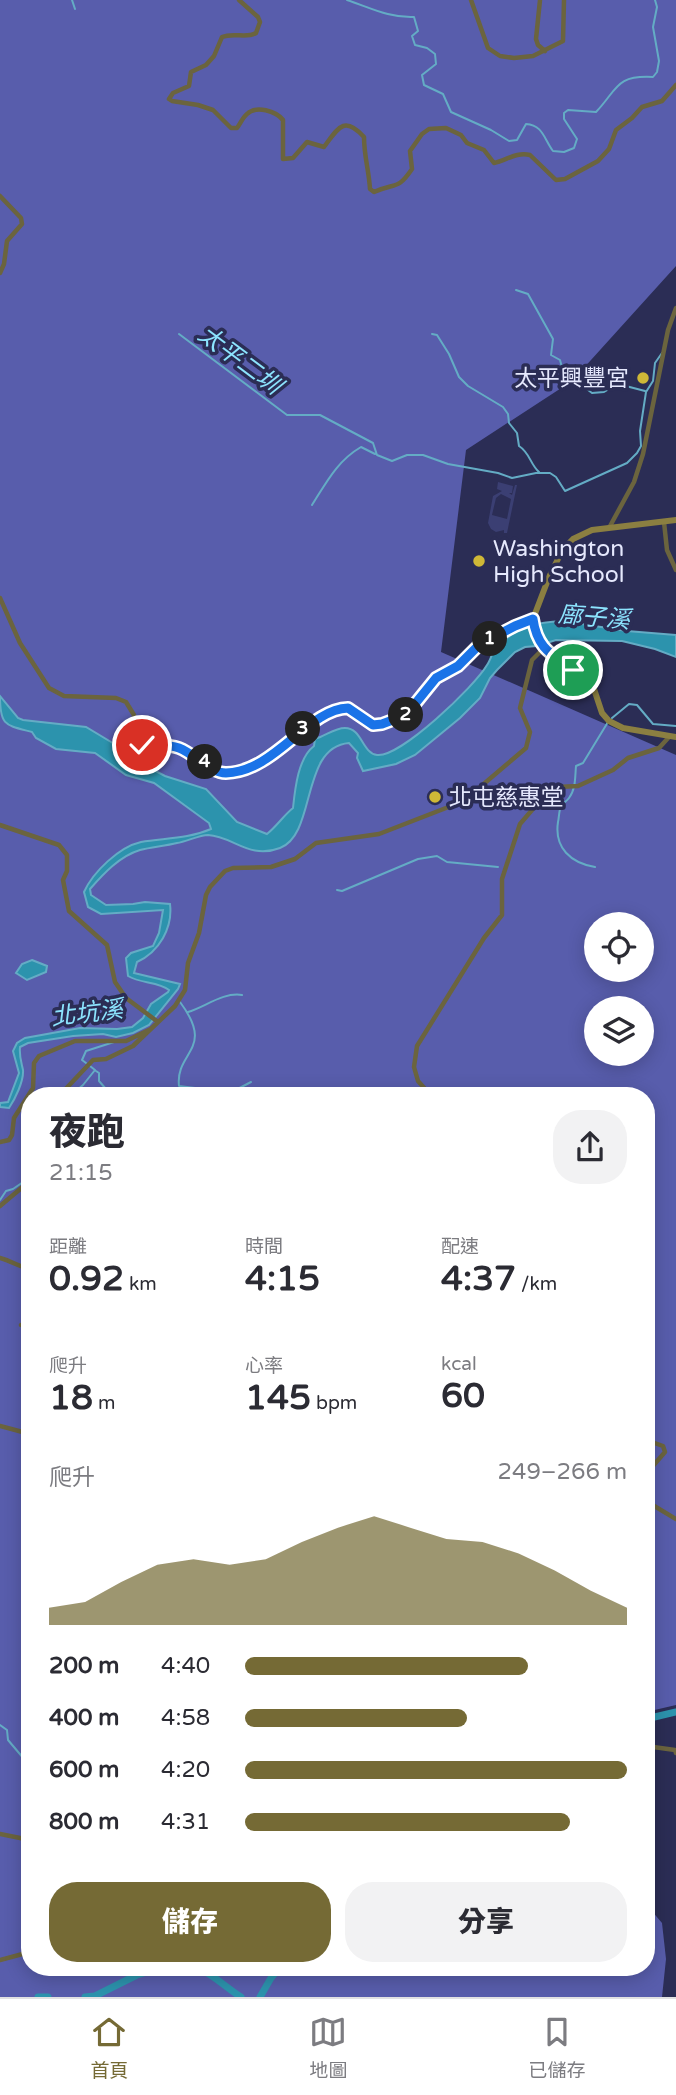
<!DOCTYPE html>
<html lang="zh-TW">
<head>
<meta charset="utf-8">
<style>
  body { margin:0; font-family:"Varela Round","Noto Sans TC",sans-serif; background:#f2f2f3; color:#2b2b33; height:100vh; display:flex; flex-direction:column; font-size:26px; white-space:nowrap }
  * { box-sizing:border-box; margin:0 }
  p { font-size:23px; color:#7c7c81 }
  .icon { flex:none; width:38px; height:38px; fill:none; stroke:currentColor; stroke-width:2; stroke-linecap:round; stroke-linejoin:round }
  .map { position:relative; flex:1; overflow:hidden }
  .sheet { position:absolute; left:21px; top:1087px; width:634px; height:889px; display:flex; flex-direction:column; background:#fff; border-radius:28px; box-shadow:0 4px 18px #0003 }
  .sheet>* { flex:none }
  .controls { position:absolute; left:584px; top:912px; display:grid; gap:14px }
  .controls a { display:grid; place-items:center; width:70px; height:70px; border-radius:50%; background:#fff; box-shadow:0 4px 18px #0003; font-size:35px }
  .pin { position:absolute; display:grid; place-items:center; width:60px; height:60px; color:#fff; margin:-30px; border:4px solid #fff; border-radius:50%; box-shadow:0 2px 7px #0007 }
  .km { position:absolute; width:35px; height:35px; margin:-18px; border-radius:50%; background:#222; color:#fff; font-size:19px; line-height:35px; text-align:center }
  .round { display:grid; place-items:center; flex:none; width:74px; height:74px; border-radius:28px; background:#f2f2f3 }
  .headline { display:flex; align-items:center; justify-content:space-between; height:119px; padding:0 28px }
  h1 { font-size:38px; font-weight:800; line-height:52px }
  .figures { display:grid; grid-template-columns:repeat(3,1fr); gap:10px; height:119px; padding:7px 28px }
  .figures div { display:grid; align-content:center }
  .figures b { font-size:35px; font-weight:800 }
  .figures small { font-size:19px; font-weight:400 }
  .figures p { font-size:19px }
  .chart { height:196px; padding:14px 28px }
  .chart p { display:flex; justify-content:space-between }
  .chart svg { width:100%; height:126px; margin-top:7px; fill:#756a35; opacity:.7 }
  .button { display:flex; gap:14px; margin-top:auto; padding:14px 28px }
  .button a { flex:1; height:80px; border-radius:28px; background:#756a35; color:#fff; font-size:28px; font-weight:800; line-height:80px; text-align:center }
  .button a+a { background:#f2f2f3; color:#2b2b33 }
  ul { padding:0 28px; list-style:none; font-size:23px }
  li { display:grid; grid-template-columns:112px 84px 1fr; align-items:center; height:52px }
  li i { height:18px; border-radius:9px; background:#756a35 }
  .menu { display:flex; justify-content:space-around; align-items:center; height:98px; border-top:2px solid #e1e1e2; background:#fff; font-size:19px; color:#7c7c81 }
  .menu a { display:grid; justify-items:center; gap:4px }
  .menu .active { color:#756a35 }
  .map>svg:first-child { display:block }
  .green { fill:#3b3f73; fill-rule:evenodd }
  .forest { fill:#585dac; fill-rule:evenodd }
  .water { fill:#2c93ad; stroke:#64acc5; stroke-width:2 }
  .lines { fill:none; stroke-linecap:round; stroke-linejoin:round }
  .stream { stroke:#64acc5; stroke-width:2 }
  .river { stroke:#2c93ad; stroke-width:7 }
  .minor { stroke:#6b643e; stroke-width:4.5 }
  .secondary { stroke:#8b7f41; stroke-width:6 }
  .route-casing { stroke:#fff; stroke-width:14 }
  .route { stroke:#1a73e8; stroke-width:9 }
  .poi-dot { fill:#cfb837; stroke:#2b2d55; stroke-width:2.5 }
  .labels { text-anchor:middle; stroke-width:7; stroke-linejoin:round; paint-order:stroke }
  .poi-label { font-size:23px; fill:#e5e8fd; stroke:#2b2d55; text-anchor:start }
  .water-label { font-size:24px; font-style:italic; fill:#8ce4fe; stroke:#2b2d55 }
</style>
</head>
<body>
<div class="map">
<svg width="676" height="1997" viewBox="0 0 676 1997">
  <rect width="100%" height="100%" fill="#2b2d55"/>
  <path class="green" d="M 498,482 L 513,486 L 512,493 L 509,493 L 512,495 L 515,485 L 517,485 L 507,533 L 504,533 L 504,530 L 496,532 L 491,529 L 488,523 L 493,496 L 502,491 L 497,489 ZM 501,494 L 511,499 L 507,519 L 492,515 L 496,498 Z"/>
  <path class="forest" d="M 0,0 L 676,0 L 676,266 L 572,381 L 466,450 L 441,652 L 676,755 L 676,1705 L 646,1712 L 646,1096 L 30,1096 L 30,1967 L 646,1967 L 646,1913 L 651,1910 L 662,1923 L 666,1959 L 662,1997 L 0,1997 ZM 597,924 L 642,924 L 642,970 L 597,970 ZM 597,1008 L 642,1008 L 642,1054 L 597,1054 Z"/>
  <path class="water" d="M 562,621 L 627,631 L 676,635 L 676,657 L 655,649 L 622,641 L 556,640 L 537,646 L 525,647 L 515,652 L 497,670 L 490,678 L 480,698 L 460,718 L 415,755 L 396,764 L 363,771 L 357,758 L 358,753 L 349,743 C 300,747 317,834 280,848 C 249,860 233,836 208,835 C 199,835 186,842 177,843 C 165,846 152,847 140,850 C 120,856 104,873 90,889 L 91,895 L 106,905 L 133,904 L 145,902 L 170,904 C 173,928 159,952 137,962 L 134,973 L 180,984 L 178,989 L 149,1025 L 133,1033 L 116,1037 L 103,1034 L 73,1036 L 28,1043 L 20,1047 C 19,1056 21,1061 23,1070 C 24,1081 15,1099 9,1108 L 0,1107 L 0,1103 L 8,1102 L 19,1073 L 13,1051 L 17,1043 L 25,1038 L 80,1028 L 117,1029 L 132,1027 L 143,1018 L 151,1004 L 168,992 L 169,990 C 158,981 141,984 128,976 L 126,958 L 131,953 L 153,946 L 159,933 L 163,910 L 101,914 L 88,907 L 84,892 C 93,872 119,847 141,842 C 165,838 188,839 211,829 L 209,823 L 154,783 L 126,775 L 95,753 L 56,749 L 36,738 L 32,732 C 5,725 0,726 0,696 L 18,718 L 23,720 L 86,727 L 116,745 L 127,756 L 165,776 L 206,789 L 237,822 L 267,834 C 277,826 284,815 293,808 C 295,789 298,758 314,746 L 315,739 C 326,736 334,728 345,728 C 362,728 362,753 377,755 C 400,758 475,686 487,665 C 492,658 493,648 499,642 L 504,642 C 515,626 543,622 562,621 Z
    M 32,960 L 47,966 L 46,972 L 27,980 L 16,973 L 22,964 Z"/>
  <g class="lines">
    <path class="stream" d="M 72,0 L 75,9
      M 347,0 C 371,8 389,18 414,17 L 418,31 L 412,36 L 415,45 L 427,48 L 435,54 L 436,64 L 422,75 L 424,85 L 443,94 L 451,112 L 491,130 L 509,141 L 517,140 L 526,124 C 543,125 544,139 553,151 L 564,152 L 574,148 L 577,139 L 564,119 L 564,113 L 568,110 L 596,112 C 618,89 615,75 653,77 L 657,72 L 659,61 L 653,27 L 657,7 L 655,0
      M 516,290 L 528,294 L 553,339 L 551,355 L 560,360 L 563,371 L 592,393 L 604,392 L 614,386 L 622,385 L 645,391
      M 179,334 L 287,415 L 320,415 L 373,443 L 377,455 L 392,461 L 407,455 L 423,455 L 448,464 L 498,473 L 512,478 L 536,473 L 550,473 L 556,477 L 565,491 L 627,463 L 637,453 L 641,446 L 640,431 L 646,392 L 653,381 L 655,363 L 662,353
      M 432,334 L 437,335 L 449,354 L 459,377 L 468,386 L 503,407 L 508,414 L 509,423 L 517,433 L 519,446 C 530,453 530,464 539,472
      M 312,505 C 326,483 337,461 361,447 L 375,454
      M 612,718 L 629,704 L 637,705 L 653,724 L 676,726
      M 595,867 C 571,863 554,848 558,822 C 559,818 559,810 561,806 C 563,803 567,801 569,798 C 576,789 575,776 576,766 L 583,763 L 608,722
      M 337,890 L 342,891 L 418,859 L 437,856 L 447,862 L 498,867
      M 180,1002 C 216,1050 175,1051 179,1086 L 203,1089
      M 188,1012 C 205,1007 223,992 242,995
      M 86,1063 L 82,1060 L 86,1051 L 114,1042
      M 96,1071 L 99,1073 L 99,1081 L 112,1096
      M 207,1090 L 230,1096
      M 228,1094 L 251,1082
      M 70,1096 L 83,1085 L 95,1070 L 90,1066
      M 0,1200 L 6,1191 L 13,1189 L 26,1180
      M 650,1602 L 646,1623 L 652,1716
      M 0,1725 L 7,1730 L 8,1740 L 30,1766"/>
    <path class="river" d="M 646,1719 L 676,1712
      M 196,1967 C 213,1974 225,1987 241,1997
      M 38,1997 L 48,1997
      M 85,1997 L 95,1996 L 137,1975 L 164,1967
      M 260,1997 L 271,1978 L 280,1967"/>
    <path class="minor" d="M 239,0 L 258,17 L 260,22 L 256,33 C 246,39 234,32 222,37 L 214,56 L 206,65 L 191,72 L 189,86 L 173,93 L 169,99 L 172,101 L 198,105 L 213,110 L 231,128 L 237,128 C 240,124 243,117 247,114 C 256,105 276,111 283,120 L 283,159 L 293,158 L 307,142 L 324,147 C 338,128 344,115 364,137 C 364,156 369,171 370,189 L 374,192 C 396,182 397,191 412,169 L 410,151 L 422,134 L 429,129 L 446,128 L 461,135 L 467,143 L 484,150 L 494,163 C 507,160 516,152 530,155 L 556,180 L 565,179 L 598,161 L 609,149 L 616,130 L 632,118 L 642,107 L 662,101 L 676,85
      M 471,0 L 488,48 L 500,56 L 514,58 L 533,56 L 563,41 L 564,0
      M 540,0 L 536,39 L 538,45 L 545,51
      M 0,196 L 21,218 L 22,224 L 7,241 L 4,264 L 0,273
      M 664,522 L 667,550 L 676,570
      M 609,528 L 634,482 L 643,454 L 668,330 L 676,308
      M 0,598 L 20,643 L 49,688 L 64,696 L 116,698 L 126,702 L 134,715 L 134,733 L 142,745 L 175,747 L 193,754 L 217,772 L 237,771 L 252,766 L 285,747 L 306,727 L 335,710 L 348,708 L 354,710 L 374,725 L 382,724 L 406,715 L 436,679 L 455,668 L 480,644 L 533,619
      M 466,799 L 526,748 L 530,732 L 520,708 L 532,660 L 543,649
      M 0,825 L 59,845 L 67,855 L 67,871 L 63,880 L 69,911 L 107,945 L 115,982 L 126,998 L 158,1022
      M 59,1096 L 93,1060 L 106,1059 L 133,1046 L 175,1006 L 185,990 L 188,963 L 199,933 L 206,895 L 210,887 L 225,871 L 233,868 L 271,867 L 295,859 L 316,843 L 379,834 L 464,801 L 515,789 L 578,786 L 613,770 L 628,758 L 659,748 L 669,737
      M 447,1096 L 426,1090 L 418,1081 L 414,1067 L 417,1046 L 484,938 L 502,915 L 502,879 L 520,824 L 550,789
      M 472,1096 L 501,1093 L 516,1096
      M 0,1142 L 9,1140 L 12,1135 L 14,1118 L 33,1088 L 34,1063 L 39,1056 L 75,1041 L 126,1041 L 151,1029
      M 0,1206 L 25,1185 L 30,1177
      M 0,1258 C 12,1261 16,1266 30,1269
      M 21,1325 L 30,1324
      M 0,1426 L 30,1434
      M 646,1440 L 663,1446 L 665,1452 L 646,1474
      M 646,1501 L 676,1519
      M 26,1720 L 30,1724
      M 646,1746 L 675,1750 L 676,1753
      M 0,1834 L 30,1840
      M 0,1960 L 30,1952"/>
    <path class="secondary" d="M 676,520 L 592,530 L 573,539 L 563,549 L 549,577 L 533,619 L 537,636 L 543,649 L 582,675 L 593,686 L 602,713 L 609,721 L 623,728 L 676,737"/>
  </g>
  <g class="lines">
    <defs>
      <path id="route" d="M 142,745 C 154,746 168,744 179,748 C 195,754 210,773 226,773 C 275,772 308,709 348,708 L 373,725 L 382,724 L 406,715 L 436,678 L 458,666 L 480,644 L 515,626 L 533,619 C 537,648 551,654 573,670"/>
    </defs>
    <use href="#route" class="route-casing"/>
    <use href="#route" class="route"/>
  </g>
  <g class="poi-dot">
    <circle cx="643" cy="378" r="7"/>
    <circle cx="479" cy="561" r="7"/>
    <circle cx="435" cy="797" r="7"/>
  </g>
  <g class="labels">
    <g class="poi-label">
      <text x="629" y="386" text-anchor="end">太平興豐宮</text>
      <text x="493" y="556">Washington<tspan x="493" dy="26">High School</tspan></text>
      <text x="449" y="805">北屯慈惠堂</text>
    </g>
    <g class="water-label">
      <text transform="translate(240 360) rotate(37)" y="8">太平二圳</text>
      <text transform="translate(594 617) rotate(5)" y="8">廍子溪</text>
      <text transform="translate(87 1013) rotate(-7)" y="8">北坑溪</text>
    </g>
  </g>
</svg>
<div class="controls">
<a><svg class="icon" aria-label="locate" viewBox="0 0 24 24"><circle cx="12" cy="12" r="6"/><path d="M12 2v4M12 18v4M2 12h4M18 12h4"/></svg></a>
<a><svg class="icon" aria-label="layers" viewBox="0 0 24 24"><path d="M12 4l9 5-9 5-9-5zM3 14l9 5 9-5"/></svg></a>
</div>
<div class="pin" style="left:573px;top:670px;background:#1e9e55"><svg class="icon" aria-label="arrive" viewBox="0 0 24 24"><path d="M6 21V4h12l-3 4 3 4H6"/></svg></div>
<div class="pin" style="left:142px;top:745px;background:#d93025"><svg class="icon" aria-label="check" viewBox="0 0 24 24"><path d="M5 12l5 5 9-10"/></svg></div>
<b class="km" style="left:490px;top:639px">1</b>
<b class="km" style="left:406px;top:715px">2</b>
<b class="km" style="left:303px;top:729px">3</b>
<b class="km" style="left:205px;top:762px">4</b>
<section class="sheet">
<div class="headline"><div><h1>夜跑</h1><p>21:15</p></div><a class="round"><svg class="icon" aria-label="share" viewBox="0 0 24 24"><path d="M12 15V3M7 8l5-5 5 5M5 13v7h14v-7"/></svg></a></div>
<div class="figures">
<div><p>距離</p><b>0.92<small> km</small></b></div>
<div><p>時間</p><b>4:15</b></div>
<div><p>配速</p><b>4:37<small> /km</small></b></div>
</div>
<div class="figures">
<div><p>爬升</p><b>18<small> m</small></b></div>
<div><p>心率</p><b>145<small> bpm</small></b></div>
<div><p>kcal</p><b>60</b></div>
</div>
<div class="chart"><p><span>爬升</span>249–266 m</p>
<svg viewBox="0 0 160 44" preserveAspectRatio="none"><path d="M0 44V38L10 36L20 29L30 23L40 21L50 23L60 21L70 15L80 10L90 6L100 10L110 14L120 15L130 19L140 25L150 32L160 38V44z"/></svg>
</div>
<ul>
<li><b>200 m</b>4:40<i style="width:74%"></i></li>
<li><b>400 m</b>4:58<i style="width:58%"></i></li>
<li><b>600 m</b>4:20<i style="width:100%"></i></li>
<li><b>800 m</b>4:31<i style="width:85%"></i></li>
</ul>
<div class="button"><a>儲存</a><a>分享</a></div>
</section>
</div>
<nav class="menu">
<a class="active"><svg class="icon" aria-label="home" viewBox="0 0 24 24"><path d="M3 11l9-7 9 7M6 9v11h12V9"/></svg>首頁</a>
<a><svg class="icon" aria-label="map" viewBox="0 0 24 24"><path d="M3 6l6-2 6 2 6-2v14l-6 2-6-2-6 2zM9 4v14M15 6v14"/></svg>地圖</a>
<a><svg class="icon" aria-label="saved" viewBox="0 0 24 24"><path d="M7 4h10v16l-5-4-5 4z"/></svg>已儲存</a>
</nav>
</body>
</html>
